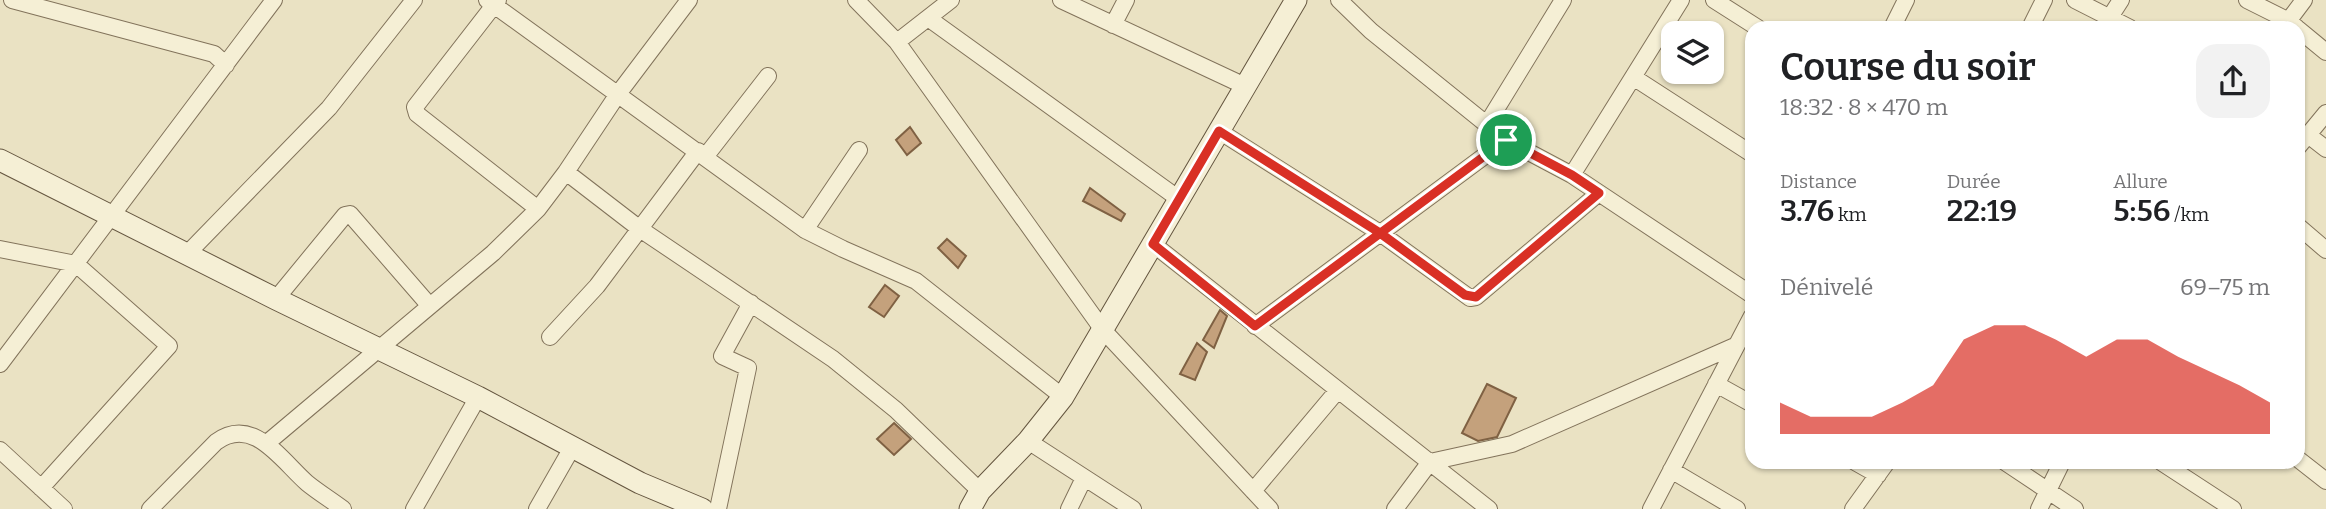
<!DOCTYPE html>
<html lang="fr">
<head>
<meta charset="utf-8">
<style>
  body { margin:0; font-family:Bitter,serif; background:#f2f2f2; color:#202124; height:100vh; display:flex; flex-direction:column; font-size:26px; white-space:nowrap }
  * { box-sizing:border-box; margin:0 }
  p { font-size:23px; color:#757577 }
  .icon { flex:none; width:38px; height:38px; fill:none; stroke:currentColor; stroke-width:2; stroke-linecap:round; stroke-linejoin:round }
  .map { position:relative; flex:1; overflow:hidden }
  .side { position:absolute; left:1745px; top:21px; width:560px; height:448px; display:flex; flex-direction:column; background:#fff; border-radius:21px; box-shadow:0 2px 5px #0004 }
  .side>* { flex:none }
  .buttons { position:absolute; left:1661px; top:21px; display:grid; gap:14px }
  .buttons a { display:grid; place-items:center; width:63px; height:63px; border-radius:14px; background:#fff; box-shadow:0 2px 5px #0004; font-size:35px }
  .pin { position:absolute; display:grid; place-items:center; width:60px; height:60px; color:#fff; margin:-30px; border:4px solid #fff; border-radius:50%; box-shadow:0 2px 7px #0007 }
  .round { display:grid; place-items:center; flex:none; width:74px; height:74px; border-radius:21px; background:#f2f2f2 }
  .overview { display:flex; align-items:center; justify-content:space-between; height:119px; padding:0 35px }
  h1 { font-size:38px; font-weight:600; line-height:52px }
  .figures { display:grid; grid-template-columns:repeat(3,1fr); gap:10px; height:119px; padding:7px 35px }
  .figures div { display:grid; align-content:center }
  .figures b { font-size:30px; font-weight:600 }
  .figures small { font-size:19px; font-weight:400 }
  .figures p { font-size:19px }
  .chart { height:196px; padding:14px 35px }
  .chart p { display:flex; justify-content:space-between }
  .chart svg { width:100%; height:126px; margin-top:7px; fill:#d93025; opacity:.7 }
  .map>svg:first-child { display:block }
  .building { fill:#c4a17c; stroke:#7f6143; stroke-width:2 }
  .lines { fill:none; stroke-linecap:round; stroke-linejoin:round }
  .street-casing { stroke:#82735b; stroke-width:18 }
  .secondary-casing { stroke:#64553f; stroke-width:23 }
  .street { stroke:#f5efd5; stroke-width:16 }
  .secondary { stroke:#f5efd5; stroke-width:21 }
  .route-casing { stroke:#fff; stroke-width:14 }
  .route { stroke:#d93025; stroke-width:9 }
</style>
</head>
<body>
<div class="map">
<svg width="2326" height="509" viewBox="0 0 2326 509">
  <rect width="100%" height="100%" fill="#eae2c3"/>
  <path class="building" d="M 910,127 L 921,143 L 907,155 L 896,140 Z
    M 1090,188 L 1125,214 L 1121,221 L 1083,201 Z
    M 947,239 L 966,256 L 958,268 L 938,248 Z
    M 885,285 L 899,296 L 884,317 L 869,307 Z
    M 1220,310 L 1227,316 L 1214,348 L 1203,340 Z
    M 1197,343 L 1207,352 L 1195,380 L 1180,374 Z
    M 1487,384 L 1516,398 L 1497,437 L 1478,441 L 1462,433 Z
    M 894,423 L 911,439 L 894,455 L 877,439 Z"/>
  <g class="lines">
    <defs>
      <path id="street" d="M 12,0 L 214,54 L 226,65
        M 487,0 L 805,230 L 843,249 L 916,281 L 1063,397
        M 498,0 L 415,107 L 417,114 L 538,209
        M 856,0 L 897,42 L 1103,330 L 1270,509
        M 1061,0 L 1245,86
        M 1339,0 L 1371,31 L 1506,140 L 1572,175 L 1752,295
        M 1714,0 L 1758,28
        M 2075,0 L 2130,28
        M 2247,0 L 2287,20 L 2297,28
        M 928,18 L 1179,199
        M 1113,25 L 1126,0
        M 1892,28 L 1906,0
        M 2030,28 L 2044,0
        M 2103,28 L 2121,0
        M 2283,28 L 2304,0
        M 2298,29 L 2326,52
        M 897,42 L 951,0
        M 1633,77 L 1752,154
        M 1487,124 L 1563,0
        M 1219,131 L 1380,233 L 1470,298 L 1476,297 L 1599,193
        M 2308,135 L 2326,149
        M 2298,147 L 2326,113
        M 705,157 L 768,76
        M 566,172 L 618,94 L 689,0
        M 1572,175 L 1681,0
        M 2298,226 L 2326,250
        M 805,230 L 859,150
        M 1153,244 L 1489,509
        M 0,249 L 76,264 L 169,346 L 41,488
        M 187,254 L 329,108 L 414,0
        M 276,299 L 345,215 L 350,214 L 429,305
        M 1255,326 L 1506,140
        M 550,337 L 597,286 L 698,151
        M 0,364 L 274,0
        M 1716,384 L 1752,404
        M 1028,441 L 1133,509
        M 267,443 L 493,253 L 538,209 L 566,172 L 640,229 L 833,359 L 896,410 L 980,491
        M 0,450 L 64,509
        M 2298,459 L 2326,481
        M 1855,462 L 1878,475
        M 2005,462 L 2075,509
        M 2161,462 L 2233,509
        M 1671,470 L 1737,509
        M 1253,491 L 1338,390
        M 150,509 L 216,442 C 253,415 281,460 307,483 C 318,492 331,500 343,509
        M 414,509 L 478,397
        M 537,509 L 573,446
        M 718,509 L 748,368 L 722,356 L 751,303
        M 1069,509 L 1084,478
        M 1395,509 L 1430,462 L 1512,444 L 1737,345
        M 1651,509 L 1752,316
        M 1853,509 L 1887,462
        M 2039,509 L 2062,462"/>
      <path id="secondary" d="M 0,160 L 276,299 L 478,397 L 640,483 L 702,509
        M 970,509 L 980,491 L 1028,441 L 1063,397 L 1296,0"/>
    </defs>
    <use href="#street" class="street-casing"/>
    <use href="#secondary" class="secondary-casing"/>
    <use href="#street" class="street"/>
    <use href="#secondary" class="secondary"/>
  </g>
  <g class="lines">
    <defs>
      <path id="route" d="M 1506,140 C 1422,202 1339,264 1255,326 L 1153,244 L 1219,131 L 1380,233 L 1465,295 L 1476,297 L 1599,193 L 1572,175 L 1506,140"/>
    </defs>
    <use href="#route" class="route-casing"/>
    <use href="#route" class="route"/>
  </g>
</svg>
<div class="buttons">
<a><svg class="icon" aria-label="layers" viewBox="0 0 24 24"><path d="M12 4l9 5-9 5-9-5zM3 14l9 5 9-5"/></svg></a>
</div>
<div class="pin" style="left:1506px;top:140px;background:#1e9e55"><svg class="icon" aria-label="arrive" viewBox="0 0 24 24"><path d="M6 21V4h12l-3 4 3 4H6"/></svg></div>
<section class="side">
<div class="overview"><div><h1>Course du soir</h1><p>18:32 · 8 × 470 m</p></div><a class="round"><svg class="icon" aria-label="share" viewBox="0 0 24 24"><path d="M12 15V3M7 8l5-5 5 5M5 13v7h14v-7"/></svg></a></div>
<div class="figures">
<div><p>Distance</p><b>3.76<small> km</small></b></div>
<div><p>Durée</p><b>22:19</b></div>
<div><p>Allure</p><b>5:56<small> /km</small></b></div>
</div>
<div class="chart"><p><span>Dénivelé</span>69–75 m</p>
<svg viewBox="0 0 160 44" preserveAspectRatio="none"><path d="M0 44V33L10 38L20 38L30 38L40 33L50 27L60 11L70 6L80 6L90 11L100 17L110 11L120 11L130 17L140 22L150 27L160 33V44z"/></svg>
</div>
</section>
</div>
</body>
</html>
